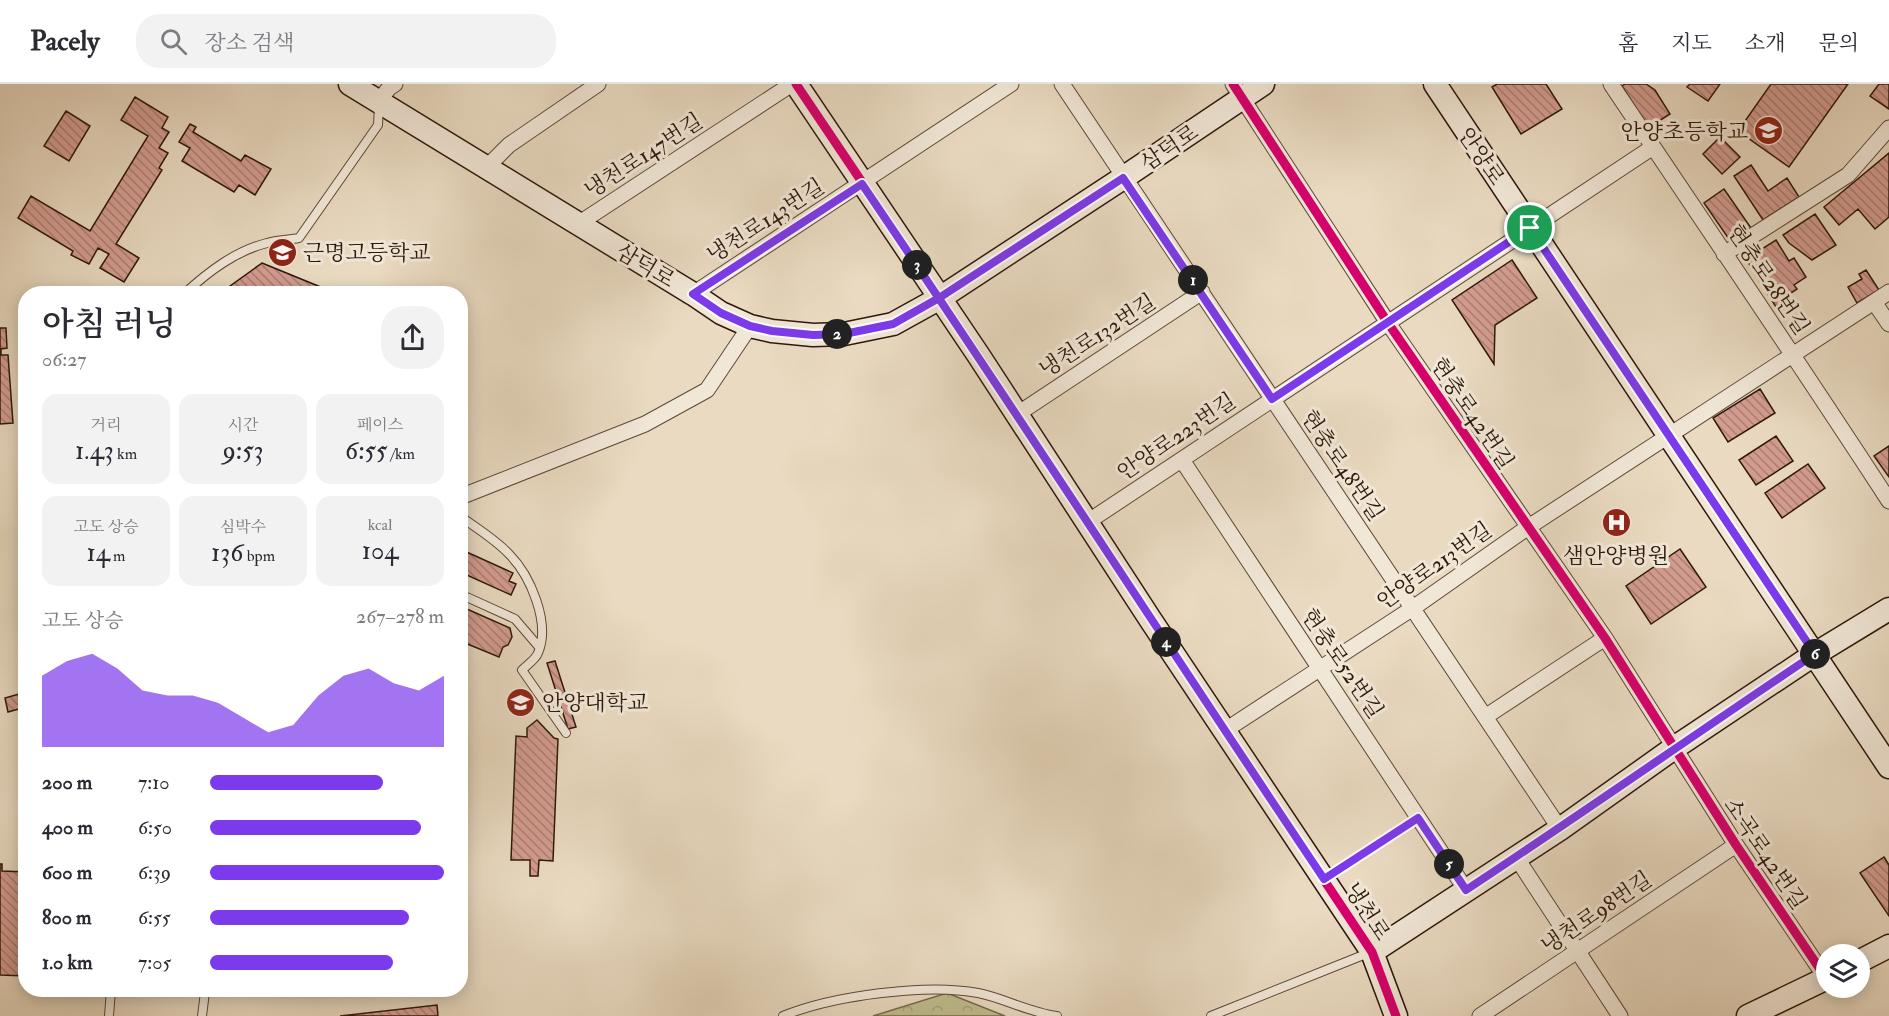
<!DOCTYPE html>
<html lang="ko">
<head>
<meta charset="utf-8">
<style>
  body { margin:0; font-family:"IM FELL Double Pica","Noto Serif KR",serif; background:#f2f2f3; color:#2b2b33; height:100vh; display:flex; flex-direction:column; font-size:22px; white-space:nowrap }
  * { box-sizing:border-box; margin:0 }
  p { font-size:20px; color:#7c7c81 }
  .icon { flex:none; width:33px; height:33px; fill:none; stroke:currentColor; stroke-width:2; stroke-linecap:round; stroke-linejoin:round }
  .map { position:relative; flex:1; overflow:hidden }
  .drawer { position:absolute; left:18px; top:202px; width:450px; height:711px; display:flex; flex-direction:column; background:#fff; border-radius:24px; box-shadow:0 3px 15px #0003 }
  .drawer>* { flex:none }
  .controls { position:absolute; left:1816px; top:860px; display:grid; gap:12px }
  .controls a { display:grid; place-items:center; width:54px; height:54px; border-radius:50%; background:#fff; box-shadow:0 3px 15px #0003; font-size:30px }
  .pin { position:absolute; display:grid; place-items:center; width:51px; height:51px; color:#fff; margin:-26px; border:3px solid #fff; border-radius:50%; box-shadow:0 2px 6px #0007 }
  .km { position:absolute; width:30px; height:30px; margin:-15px; border-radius:50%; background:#222; color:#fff; font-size:16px; line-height:30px; text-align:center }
  .round { display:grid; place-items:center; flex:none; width:63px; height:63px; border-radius:24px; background:#f2f2f3 }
  .headline { display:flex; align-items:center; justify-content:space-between; height:102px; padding:0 24px }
  h1 { font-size:33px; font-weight:600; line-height:45px }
  .metrics { display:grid; grid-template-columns:repeat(3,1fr); gap:9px; height:102px; padding:6px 24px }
  .metrics div { display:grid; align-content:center; border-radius:15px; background:#f2f2f3; text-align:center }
  .metrics b { font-size:26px; font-weight:600 }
  .metrics small { font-size:16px; font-weight:400 }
  .metrics p { font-size:16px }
  .chart { height:168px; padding:12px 24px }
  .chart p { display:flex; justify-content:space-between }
  .chart svg { width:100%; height:108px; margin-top:6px; fill:#7c3aed; opacity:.7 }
  ul { padding:0 24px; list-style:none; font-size:20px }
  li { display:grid; grid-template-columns:96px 72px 1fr; align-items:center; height:45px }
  li i { height:15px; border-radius:8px; background:#7c3aed }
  header { display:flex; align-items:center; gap:36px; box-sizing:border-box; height:84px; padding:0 30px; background:#fff; border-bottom:2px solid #e1e1e2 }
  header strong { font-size:28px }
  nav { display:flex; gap:33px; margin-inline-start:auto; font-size:21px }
  .search { width:420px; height:54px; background:#f2f2f3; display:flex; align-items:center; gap:15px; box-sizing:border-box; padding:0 21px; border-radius:24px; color:#7c7c81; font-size:22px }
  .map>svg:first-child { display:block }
  .forest { fill:url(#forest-crowns); stroke:#766a4c; stroke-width:1.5 }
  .building { fill:url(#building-back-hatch); stroke:#2e180b; stroke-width:1.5 }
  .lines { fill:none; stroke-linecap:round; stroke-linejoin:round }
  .lane-casing { stroke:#5d4838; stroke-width:10 }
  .street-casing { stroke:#5d4838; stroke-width:17 }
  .secondary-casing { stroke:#2e180b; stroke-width:25 }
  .lane { stroke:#f1e7d7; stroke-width:8 }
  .street { stroke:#f1e7d7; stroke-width:15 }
  .secondary { stroke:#f1e7d7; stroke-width:22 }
  .cycleway-casing { stroke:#f1e7d7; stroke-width:13 }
  .cycleway { stroke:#d6006c; stroke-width:9 }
  .route-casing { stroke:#fff; stroke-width:12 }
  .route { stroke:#7c3aed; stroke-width:8 }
  .labels { text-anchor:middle; stroke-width:6; stroke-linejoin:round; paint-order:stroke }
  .poi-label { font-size:22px; fill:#2e180b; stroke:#f1e7d7; text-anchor:start }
  .street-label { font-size:22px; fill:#2e180b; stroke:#f1e7d7 }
</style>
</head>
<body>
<header>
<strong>Pacely</strong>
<div class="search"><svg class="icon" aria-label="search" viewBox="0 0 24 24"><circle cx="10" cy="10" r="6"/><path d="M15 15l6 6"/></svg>장소 검색</div>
<nav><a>홈</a><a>지도</a><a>소개</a><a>문의</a></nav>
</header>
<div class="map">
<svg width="1889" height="932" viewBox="0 0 1889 932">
  <defs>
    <pattern id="forest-crowns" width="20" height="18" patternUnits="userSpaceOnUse" patternTransform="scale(1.5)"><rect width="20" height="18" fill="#bebd8e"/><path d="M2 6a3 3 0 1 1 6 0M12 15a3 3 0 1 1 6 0" fill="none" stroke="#a4a279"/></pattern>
    <pattern id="building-back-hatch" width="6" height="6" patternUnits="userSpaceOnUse" patternTransform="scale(1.5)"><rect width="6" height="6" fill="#d39c90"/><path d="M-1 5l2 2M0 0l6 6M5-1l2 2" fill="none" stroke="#ac7e74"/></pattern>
  </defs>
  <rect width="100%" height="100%" fill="#e9dac1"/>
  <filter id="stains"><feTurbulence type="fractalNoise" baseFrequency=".00333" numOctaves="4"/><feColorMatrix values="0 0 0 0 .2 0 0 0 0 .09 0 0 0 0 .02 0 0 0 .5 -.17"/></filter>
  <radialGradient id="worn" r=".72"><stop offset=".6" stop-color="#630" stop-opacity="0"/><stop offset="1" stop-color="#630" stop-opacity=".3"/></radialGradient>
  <path class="forest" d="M 947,909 L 1005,932 L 873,932 Z"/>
  <path class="building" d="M 1497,0 L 1546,0 L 1562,25 L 1521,50 L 1492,3 Z
    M 1625,0 L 1646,0 L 1655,6 L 1670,30 L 1648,44 L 1622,2 Z
    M 1690,0 L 1720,0 L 1708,17 L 1687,3 Z
    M 1771,0 L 1848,0 L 1789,83 L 1738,47 Z
    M 1879,0 L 1889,0 L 1889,25 L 1870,12 Z
    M 135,13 L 168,33 L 162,44 L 169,48 L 159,64 L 168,69 L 159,84 L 162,86 L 116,160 L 139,174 L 124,198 L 100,184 L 109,170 L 98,164 L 89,180 L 71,171 L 73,167 L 18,134 L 31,112 L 90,147 L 148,52 L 121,36 Z
    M 66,27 L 90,42 L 69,77 L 44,62 Z
    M 190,40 L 196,43 L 193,48 L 241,77 L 245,71 L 271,85 L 255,111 L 239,101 L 234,108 L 182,77 L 190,64 L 179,58 Z
    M 1720,53 L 1740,73 L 1722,90 L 1703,70 Z
    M 1889,69 L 1889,133 L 1875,145 L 1858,125 L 1839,141 L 1824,123 Z
    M 1751,81 L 1768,107 L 1787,94 L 1799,113 L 1763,136 L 1734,92 Z
    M 1724,105 L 1751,144 L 1731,158 L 1704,119 Z
    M 1815,130 L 1836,161 L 1812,176 L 1789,159 L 1783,151 Z
    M 1776,156 L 1789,177 L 1794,174 L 1806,193 L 1794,201 L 1797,205 L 1783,214 L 1784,218 L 1776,223 L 1746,175 Z
    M 1512,176 L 1537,214 L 1495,241 L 1494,280 L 1452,216 Z
    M 262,179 L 323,204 L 331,210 L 219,210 Z
    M 1866,186 L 1879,206 L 1857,219 L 1848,203 L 1862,195 L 1859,190 Z
    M 0,244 L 6,244 L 7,264 L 1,265 L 1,271 L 8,271 L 13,339 L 0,340 Z
    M 1760,305 L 1775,329 L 1728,358 L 1713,334 Z
    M 1776,352 L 1793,377 L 1756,401 L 1739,376 Z
    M 1889,362 L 1889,393 L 1874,372 Z
    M 1808,380 L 1825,404 L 1782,434 L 1765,409 Z
    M 460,465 L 513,489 L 509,497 L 516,500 L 511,511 L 460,488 Z
    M 1680,465 L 1706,503 L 1651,540 L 1626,502 Z
    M 460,522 L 510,544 L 512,553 L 508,561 L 503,563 L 499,573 L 460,557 Z
    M 555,577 L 576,643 L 568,645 L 547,579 Z
    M 26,608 L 26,623 L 8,628 L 5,614 Z
    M 537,636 L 554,654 L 558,655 L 553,777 L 539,776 L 538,792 L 530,792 L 530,776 L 511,776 L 516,652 L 527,653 L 527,644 Z
    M 1884,773 L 1889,781 L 1889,832 L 1860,789 Z
    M 0,780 L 2,780 L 2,787 L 26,788 L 26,892 L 0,891 Z
    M 437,921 L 438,932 L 340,932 Z"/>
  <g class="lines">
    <defs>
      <path id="lane" d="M 184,210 C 208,188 235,167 267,159 C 277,156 288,156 299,154 L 378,41 L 379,22
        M 460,432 C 476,444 495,455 509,470 C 530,491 551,539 538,569 C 536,575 527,581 522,586 L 566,649
        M 460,510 L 515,535 L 539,563
        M 1325,794 L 1418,734
        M 109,932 L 111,906
        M 202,932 L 205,908
        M 783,932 C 832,912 926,899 978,909 C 1004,914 1030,929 1057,932
        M 1211,932 L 1371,868"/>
      <path id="street" d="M 1062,0 L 1560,745
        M 1233,0 L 1388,239 L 1605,554 L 1736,761 L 1826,894
        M 1611,0 C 1704,139 1798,277 1889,417
        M 379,17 L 389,4 L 395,0
        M 486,84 L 509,61 L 598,0
        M 578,140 L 792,0
        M 1724,170 L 1848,91 L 1889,44
        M 693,210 L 1011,0
        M 1874,218 L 1889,240
        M 1016,331 L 1202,208
        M 1182,376 L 1466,806
        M 460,413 L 645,340 L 707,306 L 750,242
        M 1086,439 L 1653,63
        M 1485,633 L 1605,554
        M 1224,647 L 1413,524 L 1527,444 L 1889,208
        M 1516,773 L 1620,932
        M 1480,932 L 1736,761"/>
      <path id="secondary" d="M 350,0 L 693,210 L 721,229 L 750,242 L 772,247 L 813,251 L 844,250 L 893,240 L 940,214 L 1123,94 L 1263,0
        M 796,0 L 979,272 L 1150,535 L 1372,868 L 1396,932
        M 1435,0 L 1889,683
        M 1372,868 L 1560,745 L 1674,664 L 1815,570 L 1889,525
        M 1860,877 L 1889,862
        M 1748,932 L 1827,894"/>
    </defs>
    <use href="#lane" class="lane-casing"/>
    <use href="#street" class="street-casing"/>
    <use href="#secondary" class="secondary-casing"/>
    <use href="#lane" class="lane"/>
    <use href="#street" class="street"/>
    <use href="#secondary" class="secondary"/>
    <defs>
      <path id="cycleway" d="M 796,0 L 979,272 L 1150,535 L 1372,868 L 1396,932
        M 1233,0 L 1388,239 L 1605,554 L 1736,761 L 1826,894"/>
    </defs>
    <use href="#cycleway" class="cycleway-casing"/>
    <use href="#cycleway" class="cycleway"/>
  </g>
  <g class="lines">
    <defs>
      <path id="route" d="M 1530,144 L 1272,315 L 1123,94 L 939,214 L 893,240 L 844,250 L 813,251 L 772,247 L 750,242 L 721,229 L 693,210 L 862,100 C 1018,330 1169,564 1324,795 L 1418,734 L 1466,806 C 1583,729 1698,648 1815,570 L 1530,144"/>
    </defs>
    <use href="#route" class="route-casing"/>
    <use href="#route" class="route"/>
  </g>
  <defs>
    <symbol id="school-disc" viewBox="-11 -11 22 22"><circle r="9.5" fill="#8f2418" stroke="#f1e7d7"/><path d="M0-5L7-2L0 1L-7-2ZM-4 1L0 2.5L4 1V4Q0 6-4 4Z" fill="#fff"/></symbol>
    <symbol id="hospital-disc" viewBox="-11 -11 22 22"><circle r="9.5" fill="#8f2418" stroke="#f1e7d7"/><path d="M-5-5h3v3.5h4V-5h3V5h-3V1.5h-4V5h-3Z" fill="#fff"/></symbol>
    <symbol id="university-disc" viewBox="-11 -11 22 22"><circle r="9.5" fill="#8f2418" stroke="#f1e7d7"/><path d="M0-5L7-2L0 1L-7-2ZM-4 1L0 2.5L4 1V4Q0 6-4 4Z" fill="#fff"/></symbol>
  </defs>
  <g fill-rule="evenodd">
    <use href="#school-disc" x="1752" y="30" width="33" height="33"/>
    <use href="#school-disc" x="266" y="152" width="33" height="33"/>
    <use href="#hospital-disc" x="1600" y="422" width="33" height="33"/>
    <use href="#university-disc" x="504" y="602" width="33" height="33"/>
  </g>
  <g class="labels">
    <g class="poi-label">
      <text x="1748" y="55" text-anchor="end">안양초등학교</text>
      <text x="303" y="176">근명고등학교</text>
      <text x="1616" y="479" text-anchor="middle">샘안양병원</text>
      <text x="542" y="626">안양대학교</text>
    </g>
    <g class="street-label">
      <text transform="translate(1169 63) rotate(-34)" y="8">삼덕로</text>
      <text transform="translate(643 71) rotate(-33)" y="8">냉천로147번길</text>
      <text transform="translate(1482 72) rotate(56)" y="8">안양로</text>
      <text transform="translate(765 136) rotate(-33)" y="8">냉천로143번길</text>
      <text transform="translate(646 181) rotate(31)" y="8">삼덕로</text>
      <text transform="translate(1769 195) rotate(56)" y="8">현충로28번길</text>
      <text transform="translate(1097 251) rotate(-33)" y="8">냉천로132번길</text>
      <text transform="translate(1473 329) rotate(56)" y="8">현충로42번길</text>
      <text transform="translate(1176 352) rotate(-34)" y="8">안양로223번길</text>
      <text transform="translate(1343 381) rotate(56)" y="8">현충로48번길</text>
      <text transform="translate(1434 481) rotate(-35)" y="8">안양로213번길</text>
      <text transform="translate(1343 579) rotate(56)" y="8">현충로52번길</text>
      <text transform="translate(1766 769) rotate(56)" y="8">소곡로42번길</text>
      <text transform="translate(1368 827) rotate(57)" y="8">냉천로</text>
      <text transform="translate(1596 828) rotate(-34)" y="8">냉천로98번길</text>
    </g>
  </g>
  <rect width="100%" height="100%" filter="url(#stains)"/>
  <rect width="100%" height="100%" fill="url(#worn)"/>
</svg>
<div class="controls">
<a><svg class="icon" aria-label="layers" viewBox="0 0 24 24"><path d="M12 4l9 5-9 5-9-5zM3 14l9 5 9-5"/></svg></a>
</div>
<div class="pin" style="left:1530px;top:144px;background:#1e9e55"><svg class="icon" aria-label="arrive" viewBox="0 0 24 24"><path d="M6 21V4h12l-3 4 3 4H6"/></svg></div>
<b class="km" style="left:1193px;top:196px">1</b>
<b class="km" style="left:837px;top:250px">2</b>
<b class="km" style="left:917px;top:181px">3</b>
<b class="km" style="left:1166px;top:558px">4</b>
<b class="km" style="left:1449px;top:780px">5</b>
<b class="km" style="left:1815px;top:570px">6</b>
<section class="drawer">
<div class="headline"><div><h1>아침 러닝</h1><p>06:27</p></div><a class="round"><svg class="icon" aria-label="share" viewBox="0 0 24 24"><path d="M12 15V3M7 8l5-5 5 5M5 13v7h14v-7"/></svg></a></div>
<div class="metrics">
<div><p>거리</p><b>1.43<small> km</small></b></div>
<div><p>시간</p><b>9:53</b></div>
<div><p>페이스</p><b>6:55<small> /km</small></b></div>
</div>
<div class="metrics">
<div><p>고도 상승</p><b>14<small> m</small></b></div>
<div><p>심박수</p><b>136<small> bpm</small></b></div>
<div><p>kcal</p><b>104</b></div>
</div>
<div class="chart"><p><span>고도 상승</span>267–278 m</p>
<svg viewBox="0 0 160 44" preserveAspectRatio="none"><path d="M0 44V15L10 9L20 6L30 12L40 21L50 23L60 23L70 26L80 32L90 38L100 35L110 23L120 15L130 12L140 18L150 21L160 15V44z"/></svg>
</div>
<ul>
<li><b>200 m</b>7:10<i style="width:74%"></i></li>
<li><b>400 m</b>6:50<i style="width:90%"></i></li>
<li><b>600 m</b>6:39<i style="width:100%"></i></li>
<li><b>800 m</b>6:55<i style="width:85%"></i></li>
<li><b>1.0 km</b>7:05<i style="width:78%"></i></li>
</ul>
</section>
</div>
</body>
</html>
